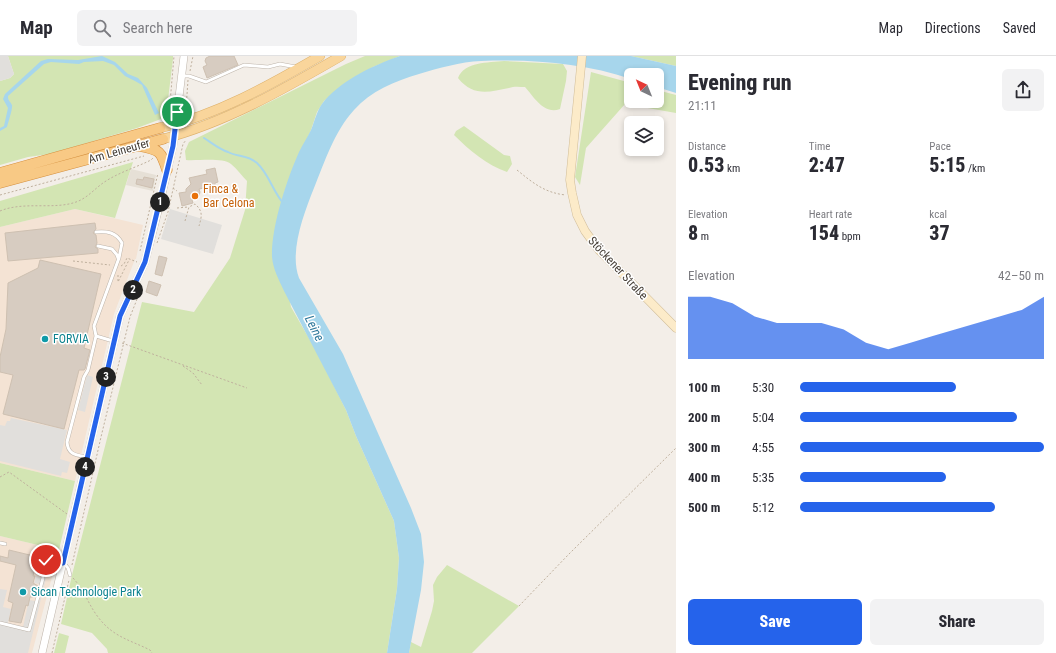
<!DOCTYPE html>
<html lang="en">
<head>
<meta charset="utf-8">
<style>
  body { margin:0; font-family:"Roboto Condensed",sans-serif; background:#f2f2f3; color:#2b2b33; height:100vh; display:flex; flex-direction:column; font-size:15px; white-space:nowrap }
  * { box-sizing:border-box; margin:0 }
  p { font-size:13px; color:#7c7c81 }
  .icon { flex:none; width:22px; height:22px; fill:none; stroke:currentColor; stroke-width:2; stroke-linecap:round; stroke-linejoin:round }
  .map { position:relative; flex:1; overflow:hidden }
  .panel { display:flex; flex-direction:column; background:#fff; width:380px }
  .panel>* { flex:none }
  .needle { width:26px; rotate:317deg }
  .controls { position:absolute; left:624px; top:12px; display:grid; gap:8px }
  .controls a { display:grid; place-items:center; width:40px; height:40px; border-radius:6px; background:#fff; box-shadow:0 2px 6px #0003; font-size:20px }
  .pin { position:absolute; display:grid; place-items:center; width:34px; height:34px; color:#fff; margin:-17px; border:2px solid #fff; border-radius:50%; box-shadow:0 1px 4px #0007 }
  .km { position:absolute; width:20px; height:20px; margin:-10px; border-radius:50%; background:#222; color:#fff; font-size:11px; line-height:20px; text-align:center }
  .round { display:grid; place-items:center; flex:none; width:42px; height:42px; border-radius:6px; background:#f2f2f3 }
  .headline { display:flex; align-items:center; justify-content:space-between; height:68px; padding:0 12px }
  h1 { font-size:22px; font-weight:800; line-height:30px }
  .stats { display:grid; grid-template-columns:repeat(3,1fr); gap:6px; height:68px; padding:4px 12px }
  .stats div { display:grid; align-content:center }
  .stats b { font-size:20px; font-weight:800 }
  .stats small { font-size:11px; font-weight:400 }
  .stats p { font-size:11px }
  .chart { height:112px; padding:8px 12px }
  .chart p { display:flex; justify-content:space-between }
  .chart svg { width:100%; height:72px; margin-top:4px; fill:#2563eb; opacity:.7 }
  .primary-button { display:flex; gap:8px; margin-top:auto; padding:8px 12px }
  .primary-button a { flex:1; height:46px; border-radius:6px; background:#2563eb; color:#fff; font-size:16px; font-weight:800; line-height:46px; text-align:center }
  .primary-button a+a { background:#f2f2f3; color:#2b2b33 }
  ul { padding:0 12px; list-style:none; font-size:13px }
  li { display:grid; grid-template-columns:64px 48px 1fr; align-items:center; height:30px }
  li i { height:10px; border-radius:5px; background:#2563eb }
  header { display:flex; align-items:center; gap:24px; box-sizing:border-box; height:56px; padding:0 20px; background:#fff; border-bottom:1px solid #e1e1e2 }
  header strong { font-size:19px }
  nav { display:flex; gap:22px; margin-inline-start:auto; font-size:14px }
  .search { width:280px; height:36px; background:#f2f2f3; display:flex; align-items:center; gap:10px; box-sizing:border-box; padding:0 14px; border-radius:6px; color:#7c7c81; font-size:15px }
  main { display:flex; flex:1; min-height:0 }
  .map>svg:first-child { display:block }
  .residential { fill:#e6e0d6 }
  .commercial { fill:#f4e3d4 }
  .green { fill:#d3e5b3 }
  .parking { fill:#e1dfdc }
  .water { fill:#a7d6ec }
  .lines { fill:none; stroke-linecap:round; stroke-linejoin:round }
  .stream { stroke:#a7d6ec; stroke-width:2 }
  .building { fill:#d7ccc1; stroke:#cec0b1 }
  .service-casing { stroke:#beb5ab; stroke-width:4 }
  .tertiary-casing { stroke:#beb5ab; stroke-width:8 }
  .secondary-casing { stroke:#d0bd99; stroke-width:9 }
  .primary-casing { stroke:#ddb16b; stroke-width:10 }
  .trunk-casing { stroke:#d5903f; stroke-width:11 }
  .path { stroke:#bfb09d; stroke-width:1; stroke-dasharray:2 2; stroke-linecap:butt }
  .service { stroke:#fff; stroke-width:3 }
  .tertiary { stroke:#fff; stroke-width:7 }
  .secondary { stroke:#fcebc9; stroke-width:8 }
  .primary { stroke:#f9d59b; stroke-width:9 }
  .trunk { stroke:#f8c985; stroke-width:10 }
  .route-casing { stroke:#fff; stroke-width:8 }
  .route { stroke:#2563eb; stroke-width:5 }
  .food-dot { fill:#e8710a; stroke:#fff; stroke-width:1.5 }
  .culture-dot { fill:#0f9aa8; stroke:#fff; stroke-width:1.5 }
  .labels { text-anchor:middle; stroke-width:3; stroke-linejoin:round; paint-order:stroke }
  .street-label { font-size:12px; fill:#463f37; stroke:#fff }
  .food-label { font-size:12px; fill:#c56008; stroke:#fff; text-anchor:start }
  .culture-label { font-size:12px; fill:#0d838f; stroke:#fff; text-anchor:start }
  .water-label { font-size:13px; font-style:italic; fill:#31799c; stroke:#fff }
</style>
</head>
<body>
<header>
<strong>Map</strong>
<div class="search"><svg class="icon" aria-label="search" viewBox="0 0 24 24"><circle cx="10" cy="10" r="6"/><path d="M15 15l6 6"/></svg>Search here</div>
<nav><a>Map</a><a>Directions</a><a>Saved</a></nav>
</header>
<main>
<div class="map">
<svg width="676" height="597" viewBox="0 0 676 597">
  <rect width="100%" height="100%" fill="#f3eee8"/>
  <path class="residential" d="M 131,113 L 156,119 L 153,135 L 126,129 Z"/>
  <path class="commercial" d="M 75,153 L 143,169 L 136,203 L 135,203 L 114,258 L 75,425 L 0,407 L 0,171 Z
    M 0,480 L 59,494 L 32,597 L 0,597 Z"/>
  <path class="green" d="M 8,0 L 173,0 L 173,3 L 166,60 L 161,63 L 137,72 L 50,98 L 28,101 L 0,109 L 0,25 L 10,22 L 14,18 Z
    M 365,0 L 400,0 L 373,11 L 346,27 L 324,45 L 317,56 L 311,74 L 285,134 L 276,168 L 291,251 L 318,298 L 346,354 L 356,380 L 394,465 L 399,502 L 397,533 L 387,597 L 108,597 L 107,593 L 92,577 L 61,568 L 72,519 L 142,246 L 194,256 L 230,202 L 245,154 L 247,125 C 242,120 237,113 231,108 C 222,101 198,105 186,104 L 185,95 L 189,86 L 346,8 Z
    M 631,0 L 676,0 L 676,10 Z
    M 504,5 L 563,8 L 567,15 L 566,25 L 560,53 C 544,59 534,41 525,31 C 520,31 514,30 509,32 C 489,36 473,41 458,22 C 465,5 488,7 504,5 Z
    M 591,16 L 631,27 L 631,45 L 657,45 L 657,34 L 676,39 L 676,57 L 625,48 L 586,92 L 580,129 L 575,121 Z
    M 464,70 L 504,99 L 510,100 L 512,108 L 507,116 C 487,109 469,94 454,79 L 456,75 Z
    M 133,106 L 115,162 L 75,153 L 0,171 L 0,145 Z
    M 0,407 L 75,425 L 59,494 L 0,480 Z
    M 447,509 L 519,550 L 472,597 L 409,597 L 411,586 L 421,591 L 432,555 L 434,545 L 433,529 L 437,521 Z
    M 59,577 L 69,580 L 65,597 L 54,597 Z"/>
  <path class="parking" d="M 0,0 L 8,0 L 14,18 L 10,22 L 0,25 Z
    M 170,153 L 222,169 L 213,198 L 161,183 Z
    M 87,319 L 93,321 L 85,356 L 78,354 Z
    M 11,362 L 67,374 L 60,403 L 70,406 L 67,417 L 62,416 L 61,420 L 0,405 L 0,369 L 5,370 L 7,365 L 10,365 Z
    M 36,520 L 46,522 L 28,597 L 0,597 L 0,533 L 7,534 L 3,551 L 11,553 L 8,567 L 23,571 L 29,544 L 35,545 L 39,528 L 34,527 Z"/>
  <path class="water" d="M 102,0 L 115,6 L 128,18 L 138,22 L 147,32 L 159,57 L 155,59 L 142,29 L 135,25 L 125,20 L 114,9 L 103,5 L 84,6 L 79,8 L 51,6 L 44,8 L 8,40 C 8,45 10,45 12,49 C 13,52 8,67 7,71 L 0,75 L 0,72 L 4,70 L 8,52 L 3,43 L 5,38 L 41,5 L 48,3 L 78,4 Z
    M 400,0 L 631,0 L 676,10 L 676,37 L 657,31 L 657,19 L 631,19 L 631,23 C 584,7 531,3 481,5 C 460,6 439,12 419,18 C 395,25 371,35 354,54 C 334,76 325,105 314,132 C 304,157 289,196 299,222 L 343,298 L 411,452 L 421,478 L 424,506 L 421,534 L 409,597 L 387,597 L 397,533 L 399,502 L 394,465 L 356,380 L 346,354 L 284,235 C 279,224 273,213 272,201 C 271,171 287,123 299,96 C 303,88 307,82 311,74 C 315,64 317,53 325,44 C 344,23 374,9 400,0 Z"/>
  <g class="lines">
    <path class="stream" d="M 204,82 C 212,87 219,93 228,96 C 237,101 248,99 257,107 C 269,118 273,136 284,148"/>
  </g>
  <path class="building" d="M 210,0 L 234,0 L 238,9 L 207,22 L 203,11 L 207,9 L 205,5 L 206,2 Z
    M 215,112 L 218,126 L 215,127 L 215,130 L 199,133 L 200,136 L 199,140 L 192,144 L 193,147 L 182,150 L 179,137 L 186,136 L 186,133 L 191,128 L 189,122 L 207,118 L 206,114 Z
    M 144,121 L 154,123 L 152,132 L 136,128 L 137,123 L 143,124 Z
    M 95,167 L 96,173 L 93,177 L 96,179 L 97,187 L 95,191 L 98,193 L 98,197 L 8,205 L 5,177 Z
    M 159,200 L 167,202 L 162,220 L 155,218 Z
    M 40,204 L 101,218 L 84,292 L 90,294 L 85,313 L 84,314 L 79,314 L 64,373 L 3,358 L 13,319 L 0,316 L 0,301 L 6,273 L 8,227 L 38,212 Z
    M 149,225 L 161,229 L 157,240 L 146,236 Z
    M 9,494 L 38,501 L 33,520 L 35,520 L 33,527 L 38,530 L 35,541 L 30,541 L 28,550 L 26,549 L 21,567 L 9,565 L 13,547 L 8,545 L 16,509 L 0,505 L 0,500 L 8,502 Z"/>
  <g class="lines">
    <defs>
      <path id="service" d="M 181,20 L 189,20 L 206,26 L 244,9 L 268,11 L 280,8 L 296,11
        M 96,176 C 107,175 116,176 122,187 L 119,202 L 94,270 L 96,280 L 113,285
        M 98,190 L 112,193 L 117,199 L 118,202
        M 87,401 C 76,399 68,399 67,386 L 84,321 L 88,314 L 96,280
        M 0,487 L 5,488
        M 0,567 L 29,574 L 43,522 L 41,509 C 47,501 62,503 68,512 C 69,514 69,516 70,519"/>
      <path id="tertiary" d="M 42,597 L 120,260 L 145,206 L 158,155 L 173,90 L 184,0"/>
      <path id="secondary" d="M 582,0 L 570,124 L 572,137 L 577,159 L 585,175 L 599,194 L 676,272"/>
      <path id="primary" d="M 160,72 C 217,59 270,29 320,0
        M 163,83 C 227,66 284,33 341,0"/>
      <path id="trunk" d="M 140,90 C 160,94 161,95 167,114
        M 0,117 L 160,72
        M 0,127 L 163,83"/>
    </defs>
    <use href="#service" class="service-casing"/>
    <use href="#tertiary" class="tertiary-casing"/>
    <use href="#secondary" class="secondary-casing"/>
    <use href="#primary" class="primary-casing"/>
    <use href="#trunk" class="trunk-casing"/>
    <path class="path" d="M 190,15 L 193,0
      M 188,24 L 186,53 L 189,55
      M 166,62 L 169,59 L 174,0
      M 517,114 C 533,127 545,137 566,139
      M 173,132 L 177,135
      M 0,139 L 144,100
      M 177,152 L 188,151
      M 0,155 C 24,145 54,154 76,146 C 88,142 96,131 106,125 C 120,116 137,111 151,104 L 153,102
      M 185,165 L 189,151 L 195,148 C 203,155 202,160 199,170
      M 157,187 L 168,156 L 183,88 L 186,84
      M 140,195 L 158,117
      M 73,205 L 110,209
      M 121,210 L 124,208 L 127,202 L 137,206
      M 118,219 L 118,226 L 129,204
      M 122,287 L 247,332
      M 183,310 L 193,317 L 202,329
      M 0,421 L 9,416 L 67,458
      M 72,509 L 101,381 L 130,261 L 141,233
      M 73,522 C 85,535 88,548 98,561 C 113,581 130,584 150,594 L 152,597
      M 519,550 L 569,498 L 676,392
      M 52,597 L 69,524"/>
    <use href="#service" class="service"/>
    <use href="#tertiary" class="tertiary"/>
    <use href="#secondary" class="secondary"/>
    <use href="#primary" class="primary"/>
    <use href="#trunk" class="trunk"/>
  </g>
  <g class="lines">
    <defs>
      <path id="route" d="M 46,504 L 50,503 L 63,507 L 120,260 L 145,206 L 173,90 L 177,56"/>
    </defs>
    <use href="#route" class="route-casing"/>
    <use href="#route" class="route"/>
  </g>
  <circle class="food-dot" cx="195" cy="140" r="4"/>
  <g class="culture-dot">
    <circle cx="45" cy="283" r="4"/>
    <circle cx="23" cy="536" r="4"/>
  </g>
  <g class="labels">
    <g class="street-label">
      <text transform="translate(119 95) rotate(-16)" y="4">Am Leineufer</text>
      <text transform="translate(618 212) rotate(47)" y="4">Stöckener Straße</text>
    </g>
    <g class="food-label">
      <text x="203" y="137">Finca &amp;<tspan x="203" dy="14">Bar Celona</tspan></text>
    </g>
    <g class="culture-label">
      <text x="53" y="287">FORVIA</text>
      <text x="31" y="540">Sican Technologie Park</text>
    </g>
    <g class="water-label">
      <text transform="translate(315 272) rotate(63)" y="5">Leine</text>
    </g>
  </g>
</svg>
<div class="controls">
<a><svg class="needle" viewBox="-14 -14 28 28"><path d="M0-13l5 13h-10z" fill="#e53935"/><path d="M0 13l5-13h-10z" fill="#7c7c81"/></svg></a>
<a><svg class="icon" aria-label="layers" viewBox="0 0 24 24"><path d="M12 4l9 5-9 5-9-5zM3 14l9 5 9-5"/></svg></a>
</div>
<div class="pin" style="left:177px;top:56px;background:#1e9e55"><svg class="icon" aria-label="arrive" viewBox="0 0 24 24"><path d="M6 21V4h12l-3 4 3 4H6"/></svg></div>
<div class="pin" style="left:46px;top:504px;background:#d93025"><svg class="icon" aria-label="check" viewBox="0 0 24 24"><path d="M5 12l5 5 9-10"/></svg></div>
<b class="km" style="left:160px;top:146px">1</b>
<b class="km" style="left:133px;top:234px">2</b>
<b class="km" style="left:106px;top:321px">3</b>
<b class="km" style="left:85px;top:411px">4</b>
</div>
<section class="panel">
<div class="headline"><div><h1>Evening run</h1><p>21:11</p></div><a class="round"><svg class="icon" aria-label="share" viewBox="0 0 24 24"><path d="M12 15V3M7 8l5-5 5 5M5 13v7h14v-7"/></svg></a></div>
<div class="stats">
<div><p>Distance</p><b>0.53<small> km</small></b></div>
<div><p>Time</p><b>2:47</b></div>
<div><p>Pace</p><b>5:15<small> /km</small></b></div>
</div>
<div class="stats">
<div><p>Elevation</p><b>8<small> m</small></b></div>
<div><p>Heart rate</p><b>154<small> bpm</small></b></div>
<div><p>kcal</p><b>37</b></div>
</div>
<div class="chart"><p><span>Elevation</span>42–50 m</p>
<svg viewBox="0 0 160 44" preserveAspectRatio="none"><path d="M0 44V6L10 6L20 10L30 18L40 22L50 22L60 22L70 26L80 34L90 38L100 34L110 30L120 26L130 22L140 18L150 14L160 6V44z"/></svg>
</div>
<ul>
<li><b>100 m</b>5:30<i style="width:64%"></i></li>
<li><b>200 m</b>5:04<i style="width:89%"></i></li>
<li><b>300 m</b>4:55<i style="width:100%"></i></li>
<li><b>400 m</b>5:35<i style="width:60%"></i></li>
<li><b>500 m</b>5:12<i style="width:80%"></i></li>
</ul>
<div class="primary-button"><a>Save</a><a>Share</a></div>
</section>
</main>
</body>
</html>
